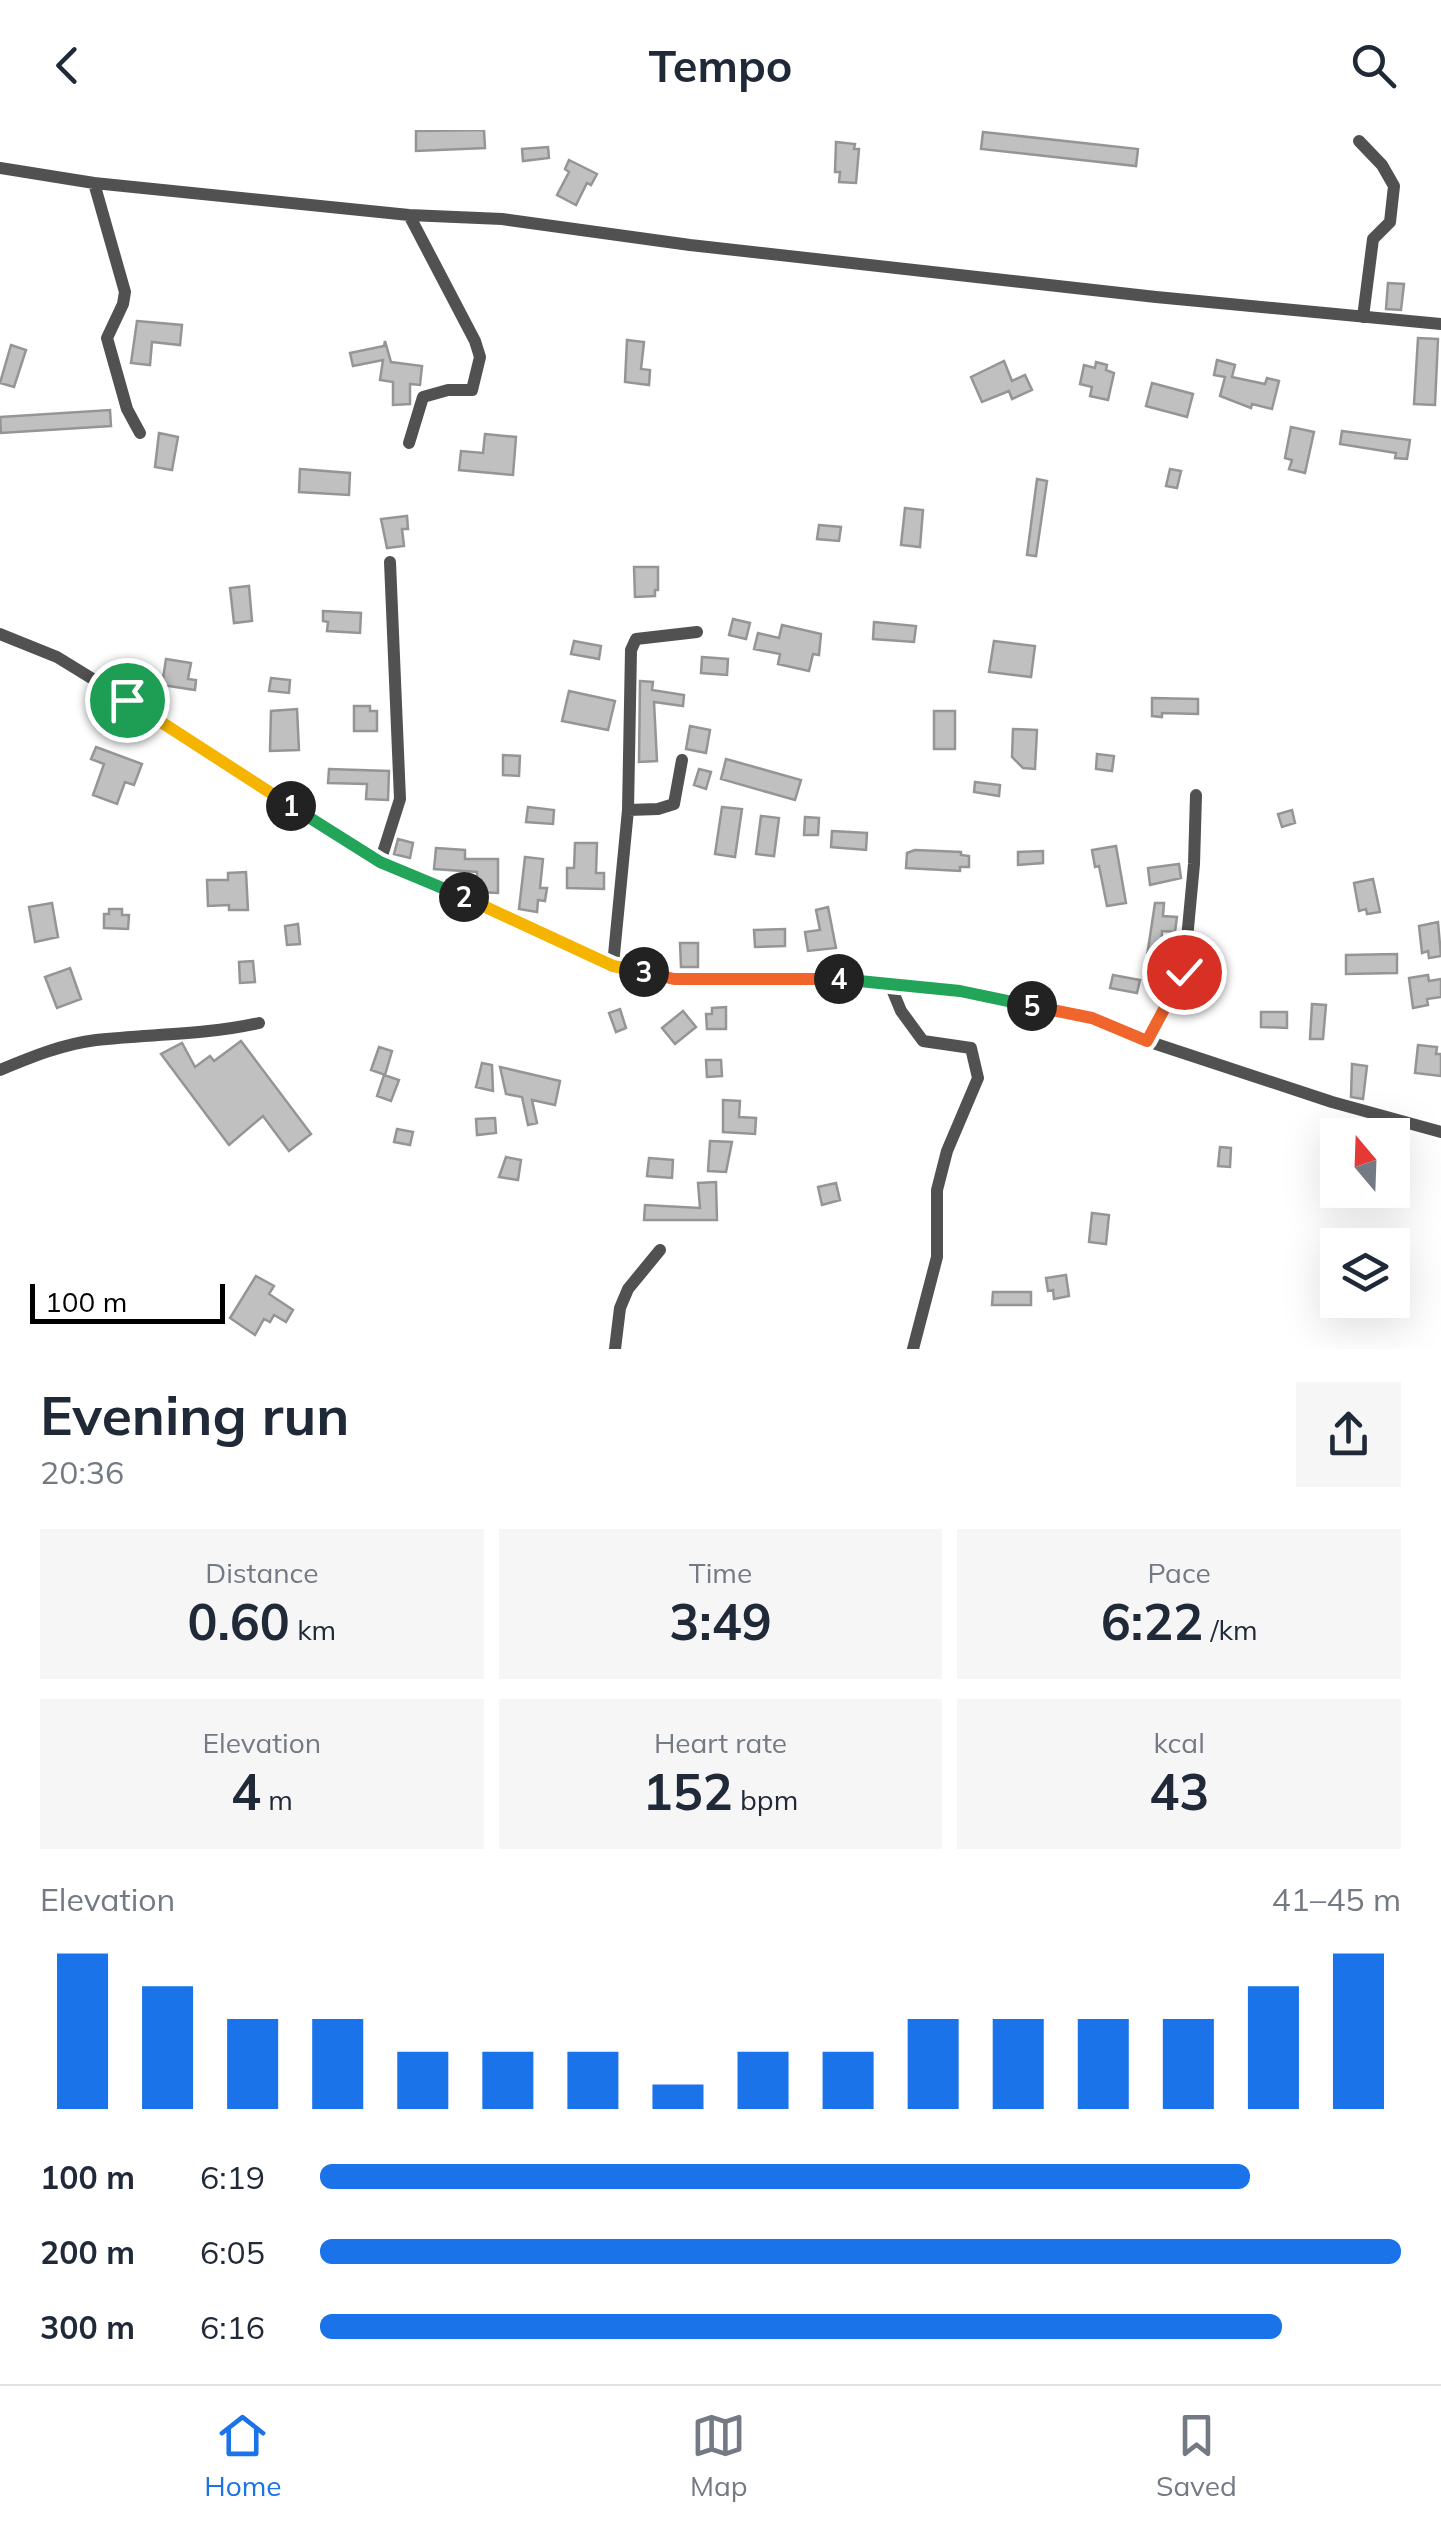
<!DOCTYPE html>
<html lang="en">
<head>
<meta charset="utf-8">
<style>
  body { margin:0; font-family:Mulish,sans-serif; background:#f6f6f7; color:#1f2937; height:100vh; display:flex; flex-direction:column; font-size:38px; white-space:nowrap }
  * { box-sizing:border-box; margin:0 }
  p { font-size:32px; color:#747a83 }
  .icon { flex:none; width:55px; height:55px; fill:none; stroke:currentColor; stroke-width:2; stroke-linecap:round; stroke-linejoin:round }
  .map { position:relative; height:1219px; overflow:hidden }
  .sheet { display:flex; flex-direction:column; background:#fff; flex:1 }
  .sheet>* { flex:none }
  .needle { width:65px; rotate:341deg }
  .controls { position:absolute; left:1320px; top:988px; display:grid; gap:20px }
  .controls a { display:grid; place-items:center; width:90px; height:90px; border-radius:0px; background:#fff; box-shadow:0 10px 40px #0002; font-size:50px }
  .scale { position:absolute; left:30px; bottom:25px; width:195px; box-sizing:border-box; padding-left:10px; border:5px solid #000; border-top:0; font-size:28px; line-height:35px; white-space:nowrap; color:#000; -webkit-text-stroke:8px #fff; paint-order:stroke }
  .pin { position:absolute; display:grid; place-items:center; width:85px; height:85px; color:#fff; margin:-42px; border:5px solid #fff; border-radius:50%; box-shadow:0 2px 10px #0007 }
  .km { position:absolute; width:50px; height:50px; margin:-25px; border-radius:50%; background:#222; color:#fff; font-size:28px; line-height:50px; text-align:center }
  .round { display:grid; place-items:center; flex:none; width:105px; height:105px; border-radius:0px; background:#f6f6f7 }
  .summary { display:flex; align-items:center; justify-content:space-between; height:170px; padding:0 40px }
  h1 { font-size:55px; font-weight:700; line-height:75px }
  .stats { display:grid; grid-template-columns:repeat(3,1fr); gap:15px; height:170px; padding:10px 40px }
  .stats div { display:grid; align-content:center; border-radius:0px; background:#f6f6f7; text-align:center }
  .stats b { font-size:50px; font-weight:700 }
  .stats small { font-size:28px; font-weight:400 }
  .stats p { font-size:28px }
  .chart { height:280px; padding:20px 40px }
  .chart p { display:flex; justify-content:space-between }
  .chart svg { width:100%; height:180px; margin-top:10px; stroke:#1a73e8; stroke-width:6 }
  ul { padding:0 40px; list-style:none; font-size:32px }
  li { display:grid; grid-template-columns:160px 120px 1fr; align-items:center; height:75px }
  li i { height:25px; border-radius:12px; background:#1a73e8 }
  header { display:flex; justify-content:space-between; align-items:center; height:130px; padding:0 40px; background:#fff; font-size:45px; font-weight:700 }
  .menu { display:flex; justify-content:space-around; align-items:center; height:140px; border-top:2px solid #e0e1e3; background:#fff; font-size:28px; color:#747a83 }
  .menu a { display:grid; justify-items:center; gap:5px }
  .menu .current { color:#1a73e8 }
  .map>svg:first-child { display:block }
  .building { fill:#c0c0c0; stroke:#959595; stroke-width:2.5 }
  .lines { fill:none; stroke-linecap:round; stroke-linejoin:round }
  .minor { stroke:#515151; stroke-width:12 }
  .split-1-casing { stroke:#fff; stroke-width:20 }
  .split-2-casing { stroke:#fff; stroke-width:20 }
  .split-3-casing { stroke:#fff; stroke-width:20 }
  .split-4-casing { stroke:#fff; stroke-width:20 }
  .split-5-casing { stroke:#fff; stroke-width:20 }
  .split-6-casing { stroke:#fff; stroke-width:20 }
  .split-1 { stroke:#f5b400; stroke-width:12 }
  .split-2 { stroke:#22a559; stroke-width:12 }
  .split-3 { stroke:#f5b400; stroke-width:12 }
  .split-4 { stroke:#f0652b; stroke-width:12 }
  .split-5 { stroke:#22a559; stroke-width:12 }
  .split-6 { stroke:#f0652b; stroke-width:12 }
</style>
</head>
<body>
<header><svg class="icon" aria-label="back" viewBox="0 0 24 24"><path d="M15 5l-7 7 7 7"/></svg>Tempo<svg class="icon" aria-label="search" viewBox="0 0 24 24"><circle cx="10" cy="10" r="6"/><path d="M15 15l6 6"/></svg></header>
<div class="map">
<svg width="1441" height="1219" viewBox="0 0 1441 1219">
  <rect width="100%" height="100%" fill="#fff"/>
  <path class="building" d="M 484,0 L 485,18 L 416,21 L 416,1 Z
    M 983,2 L 1138,19 L 1136,36 L 981,19 Z
    M 836,12 L 855,14 L 854,19 L 859,19 L 856,53 L 839,52 L 840,42 L 835,42 Z
    M 548,17 L 549,28 L 523,31 L 522,19 Z
    M 569,30 L 597,44 L 591,55 L 587,53 L 576,75 L 557,65 L 569,42 L 565,39 Z
    M 1388,153 L 1404,154 L 1401,180 L 1386,179 Z
    M 137,191 L 182,195 L 180,215 L 152,212 L 150,235 L 131,233 Z
    M 1418,208 L 1438,209 L 1435,275 L 1414,274 Z
    M 627,210 L 644,212 L 641,239 L 650,240 L 649,255 L 625,252 Z
    M 385,211 L 391,232 L 422,236 L 420,255 L 410,254 L 410,274 L 393,275 L 393,252 L 380,250 L 383,230 L 353,236 L 350,223 L 384,216 Z
    M 11,215 L 26,220 L 14,257 L 0,253 Z
    M 1217,230 L 1235,235 L 1232,247 L 1265,254 L 1267,248 L 1279,251 L 1272,279 L 1252,274 L 1251,278 L 1220,266 L 1225,247 L 1214,245 Z
    M 1004,231 L 1012,251 L 1025,245 L 1032,260 L 1012,269 L 1009,261 L 982,272 L 971,247 Z
    M 1096,232 L 1107,235 L 1106,240 L 1114,243 L 1108,270 L 1090,266 L 1092,257 L 1080,254 L 1084,235 L 1095,238 Z
    M 1152,253 L 1193,264 L 1187,287 L 1146,276 Z
    M 110,280 L 111,296 L 1,303 L 0,287 Z
    M 1291,297 L 1314,302 L 1305,343 L 1289,339 L 1292,330 L 1285,328 Z
    M 1342,301 L 1410,310 L 1407,329 L 1395,328 L 1396,323 L 1340,314 Z
    M 159,303 L 178,307 L 172,340 L 155,337 Z
    M 485,304 L 516,307 L 513,345 L 459,340 L 461,321 L 483,323 Z
    M 300,339 L 350,343 L 349,365 L 299,362 Z
    M 1170,339 L 1181,341 L 1177,358 L 1166,356 Z
    M 1037,349 L 1047,351 L 1036,426 L 1027,425 Z
    M 905,378 L 923,380 L 920,417 L 901,415 Z
    M 407,386 L 408,399 L 402,399 L 404,416 L 387,418 L 381,389 Z
    M 819,395 L 841,397 L 839,411 L 817,409 Z
    M 634,437 L 658,437 L 658,460 L 655,460 L 655,466 L 635,467 Z
    M 249,456 L 252,491 L 234,493 L 230,458 Z
    M 323,481 L 361,483 L 360,503 L 327,501 L 328,492 L 323,491 Z
    M 733,489 L 750,493 L 746,509 L 729,505 Z
    M 874,492 L 916,496 L 914,512 L 873,509 Z
    M 782,495 L 821,504 L 819,525 L 813,524 L 809,541 L 778,534 L 780,524 L 754,519 L 758,503 L 779,508 Z
    M 574,511 L 601,516 L 599,529 L 571,524 Z
    M 994,511 L 1035,516 L 1031,547 L 989,542 Z
    M 702,527 L 728,529 L 727,545 L 701,543 Z
    M 166,529 L 191,533 L 188,549 L 196,550 L 195,560 L 162,555 Z
    M 271,548 L 290,550 L 289,563 L 269,561 Z
    M 640,551 L 653,552 L 652,560 L 684,565 L 683,576 L 654,572 L 657,631 L 639,632 Z
    M 569,561 L 615,571 L 608,600 L 562,591 Z
    M 1152,568 L 1198,569 L 1198,584 L 1162,583 L 1162,587 L 1152,586 Z
    M 354,576 L 370,576 L 370,581 L 377,581 L 377,601 L 354,601 Z
    M 297,579 L 299,620 L 270,621 L 271,581 Z
    M 934,581 L 955,581 L 955,619 L 934,619 Z
    M 690,596 L 710,600 L 706,623 L 686,619 Z
    M 1013,599 L 1037,600 L 1035,639 L 1023,638 L 1012,627 Z
    M 96,617 L 142,634 L 134,655 L 125,652 L 117,674 L 93,665 L 104,634 L 91,629 Z
    M 1097,624 L 1114,626 L 1112,641 L 1096,639 Z
    M 503,625 L 520,626 L 519,646 L 503,645 Z
    M 726,629 L 801,650 L 795,670 L 721,649 Z
    M 329,639 L 389,641 L 388,670 L 366,669 L 367,654 L 328,653 Z
    M 699,639 L 711,642 L 706,659 L 694,655 Z
    M 975,652 L 1000,655 L 999,666 L 974,662 Z
    M 528,677 L 554,680 L 553,694 L 526,692 Z
    M 722,677 L 742,679 L 735,727 L 715,724 Z
    M 1292,680 L 1295,693 L 1282,697 L 1278,684 Z
    M 761,686 L 779,688 L 774,726 L 756,724 Z
    M 805,687 L 819,688 L 818,705 L 804,705 Z
    M 832,701 L 867,703 L 866,720 L 831,717 Z
    M 398,709 L 413,713 L 410,728 L 394,724 Z
    M 575,713 L 597,713 L 596,743 L 604,743 L 604,759 L 567,758 L 567,738 L 574,738 Z
    M 1116,716 L 1126,773 L 1107,776 L 1099,736 L 1095,737 L 1092,720 Z
    M 436,718 L 465,720 L 465,729 L 498,729 L 498,763 L 477,762 L 477,742 L 434,739 Z
    M 915,720 L 961,722 L 961,725 L 969,726 L 969,737 L 960,737 L 960,741 L 906,738 L 907,723 Z
    M 1043,721 L 1043,733 L 1018,735 L 1018,722 Z
    M 525,727 L 543,729 L 540,758 L 547,758 L 545,771 L 538,770 L 537,782 L 519,779 Z
    M 1179,734 L 1181,748 L 1150,755 L 1148,738 Z
    M 246,742 L 248,780 L 229,780 L 229,775 L 208,776 L 207,750 L 228,750 L 228,743 Z
    M 1373,749 L 1380,782 L 1367,784 L 1366,779 L 1359,781 L 1354,753 Z
    M 52,773 L 58,807 L 35,812 L 29,777 Z
    M 1155,773 L 1164,773 L 1163,786 L 1177,787 L 1175,802 L 1162,801 L 1161,827 L 1147,826 Z
    M 828,777 L 836,818 L 808,821 L 805,802 L 820,800 L 816,780 Z
    M 109,779 L 122,779 L 122,785 L 129,785 L 128,799 L 104,798 L 104,784 L 109,784 Z
    M 1438,792 L 1441,826 L 1429,828 L 1428,821 L 1422,823 L 1419,796 Z
    M 298,794 L 300,814 L 287,815 L 285,796 Z
    M 785,799 L 785,816 L 755,817 L 754,800 Z
    M 680,813 L 698,813 L 698,837 L 681,837 Z
    M 1397,824 L 1397,843 L 1346,844 L 1346,825 Z
    M 253,831 L 255,852 L 240,853 L 239,832 Z
    M 70,838 L 81,869 L 57,878 L 45,847 Z
    M 1113,845 L 1140,850 L 1137,863 L 1110,858 Z
    M 1428,845 L 1429,851 L 1441,849 L 1441,867 L 1427,869 L 1428,875 L 1413,878 L 1409,848 Z
    M 1312,874 L 1326,875 L 1323,909 L 1310,909 Z
    M 726,877 L 726,899 L 707,899 L 706,884 L 712,884 L 712,878 Z
    M 620,879 L 626,898 L 616,902 L 609,883 Z
    M 683,881 L 696,897 L 675,914 L 662,898 Z
    M 1261,882 L 1287,882 L 1287,898 L 1261,897 Z
    M 241,911 L 311,1004 L 289,1021 L 263,986 L 229,1015 L 161,924 L 182,913 L 195,937 L 210,926 L 214,931 Z
    M 1418,915 L 1437,917 L 1436,924 L 1441,924 L 1441,946 L 1415,943 Z
    M 379,917 L 392,921 L 385,945 L 371,940 Z
    M 706,930 L 721,930 L 722,946 L 707,947 Z
    M 482,933 L 492,935 L 493,961 L 476,957 Z
    M 1352,934 L 1367,936 L 1363,969 L 1351,967 Z
    M 500,937 L 560,951 L 555,975 L 532,970 L 537,993 L 528,995 L 522,967 L 506,964 Z
    M 384,945 L 399,950 L 391,971 L 377,966 Z
    M 723,970 L 740,971 L 739,987 L 756,988 L 755,1004 L 723,1002 Z
    M 495,988 L 496,1003 L 477,1005 L 476,989 Z
    M 397,999 L 413,1002 L 410,1015 L 394,1012 Z
    M 710,1011 L 732,1012 L 726,1042 L 708,1041 Z
    M 1220,1017 L 1231,1018 L 1230,1037 L 1218,1036 Z
    M 506,1027 L 521,1030 L 518,1050 L 499,1047 Z
    M 649,1028 L 673,1030 L 672,1048 L 647,1046 Z
    M 716,1052 L 717,1090 L 644,1090 L 645,1075 L 700,1078 L 698,1053 Z
    M 836,1053 L 840,1070 L 822,1075 L 818,1057 Z
    M 1092,1083 L 1109,1085 L 1106,1114 L 1089,1112 Z
    M 1066,1145 L 1069,1166 L 1054,1169 L 1053,1160 L 1048,1161 L 1046,1148 Z
    M 256,1146 L 274,1156 L 269,1164 L 293,1180 L 286,1192 L 274,1185 L 270,1192 L 264,1189 L 255,1205 L 230,1188 Z
    M 993,1162 L 1031,1162 L 1031,1175 L 992,1175 Z"/>
  <g class="lines">
    <path class="minor" d="M 1359,11 L 1382,35 L 1394,56 L 1390,92 L 1373,109 L 1363,187
      M 0,38 L 94,53 L 409,85 L 502,89 L 690,115 L 1156,167 L 1441,194
      M 94,53 L 125,162 L 123,174 L 107,208 L 127,279 L 140,303
      M 409,85 L 475,211 L 480,227 L 472,260 L 448,260 L 423,267 L 409,313
      M 0,504 L 57,527 L 197,613 L 380,732 L 524,792 L 613,835 L 674,849 L 856,848 L 960,861 L 1092,888 L 1147,911 L 1332,972 L 1441,1002
      M 628,680 L 658,679 L 674,674 L 682,630
      M 380,732 L 400,669 L 390,432
      M 613,835 L 628,680 L 631,520 L 636,509 L 697,502
      M 889,852 L 901,881 L 923,911 L 971,918 L 978,948 L 947,1021 L 937,1060 L 937,1127 L 913,1219
      M 1147,911 L 1184,841 L 1194,734 L 1196,665
      M 0,940 C 31,927 63,914 96,910 C 151,904 205,905 259,893
      M 615,1219 L 620,1178 L 628,1159 L 660,1120"/>
  </g>
  <g class="lines">
    <defs>
      <path id="split-1" d="M 127,570 L 291,676"/>
      <path id="split-2" d="M 291,676 L 380,732 L 464,767"/>
      <path id="split-3" d="M 464,767 L 613,836 L 644,842"/>
      <path id="split-4" d="M 644,842 L 674,849 L 839,849"/>
      <path id="split-5" d="M 839,849 L 960,861 L 1032,876"/>
      <path id="split-6" d="M 1032,876 L 1092,888 L 1147,911 L 1184,842"/>
    </defs>
    <use href="#split-1" class="split-1-casing"/>
    <use href="#split-2" class="split-2-casing"/>
    <use href="#split-3" class="split-3-casing"/>
    <use href="#split-4" class="split-4-casing"/>
    <use href="#split-5" class="split-5-casing"/>
    <use href="#split-6" class="split-6-casing"/>
    <use href="#split-1" class="split-1"/>
    <use href="#split-2" class="split-2"/>
    <use href="#split-3" class="split-3"/>
    <use href="#split-4" class="split-4"/>
    <use href="#split-5" class="split-5"/>
    <use href="#split-6" class="split-6"/>
  </g>
</svg>
<div class="controls">
<a><svg class="needle" viewBox="-14 -14 28 28"><path d="M0-13l5 13h-10z" fill="#e53935"/><path d="M0 13l5-13h-10z" fill="#747a83"/></svg></a>
<a><svg class="icon" aria-label="layers" viewBox="0 0 24 24"><path d="M12 4l9 5-9 5-9-5zM3 14l9 5 9-5"/></svg></a>
</div>
<div class="scale">100 m</div>
<div class="pin" style="left:127px;top:570px;background:#1e9e55"><svg class="icon" aria-label="arrive" viewBox="0 0 24 24"><path d="M6 21V4h12l-3 4 3 4H6"/></svg></div>
<div class="pin" style="left:1184px;top:842px;background:#d93025"><svg class="icon" aria-label="check" viewBox="0 0 24 24"><path d="M5 12l5 5 9-10"/></svg></div>
<b class="km" style="left:291px;top:676px">1</b>
<b class="km" style="left:464px;top:767px">2</b>
<b class="km" style="left:644px;top:842px">3</b>
<b class="km" style="left:839px;top:849px">4</b>
<b class="km" style="left:1032px;top:876px">5</b>
</div>
<section class="sheet">
<div class="summary"><div><h1>Evening run</h1><p>20:36</p></div><a class="round"><svg class="icon" aria-label="share" viewBox="0 0 24 24"><path d="M12 15V3M7 8l5-5 5 5M5 13v7h14v-7"/></svg></a></div>
<div class="stats">
<div><p>Distance</p><b>0.60<small> km</small></b></div>
<div><p>Time</p><b>3:49</b></div>
<div><p>Pace</p><b>6:22<small> /km</small></b></div>
</div>
<div class="stats">
<div><p>Elevation</p><b>4<small> m</small></b></div>
<div><p>Heart rate</p><b>152<small> bpm</small></b></div>
<div><p>kcal</p><b>43</b></div>
</div>
<div class="chart"><p><span>Elevation</span>41–45 m</p>
<svg viewBox="0 0 160 44" preserveAspectRatio="none"><path d="M5 44V6M15 44V14M25 44V22M35 44V22M45 44V30M55 44V30M65 44V30M75 44V38M85 44V30M95 44V30M105 44V22M115 44V22M125 44V22M135 44V22M145 44V14M155 44V6"/></svg>
</div>
<ul>
<li><b>100 m</b>6:19<i style="width:86%"></i></li>
<li><b>200 m</b>6:05<i style="width:100%"></i></li>
<li><b>300 m</b>6:16<i style="width:89%"></i></li>
</ul>
</section>
<nav class="menu">
<a class="current"><svg class="icon" aria-label="home" viewBox="0 0 24 24"><path d="M3 11l9-7 9 7M6 9v11h12V9"/></svg>Home</a>
<a><svg class="icon" aria-label="map" viewBox="0 0 24 24"><path d="M3 6l6-2 6 2 6-2v14l-6 2-6-2-6 2zM9 4v14M15 6v14"/></svg>Map</a>
<a><svg class="icon" aria-label="saved" viewBox="0 0 24 24"><path d="M7 4h10v16l-5-4-5 4z"/></svg>Saved</a>
</nav>
</body>
</html>
